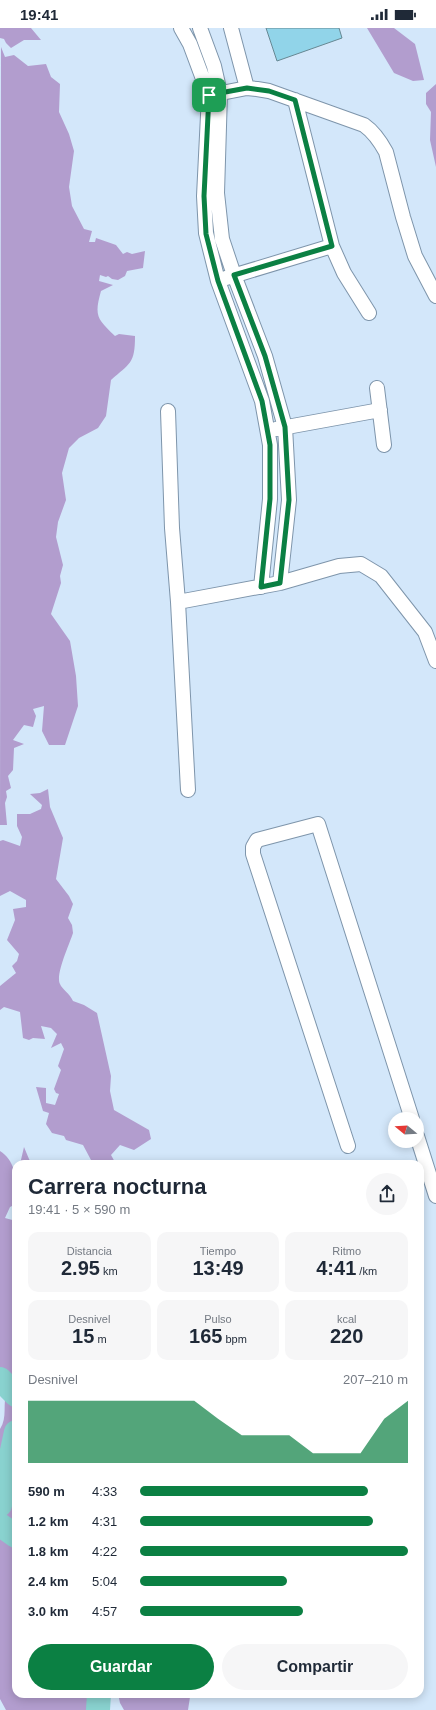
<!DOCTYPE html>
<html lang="es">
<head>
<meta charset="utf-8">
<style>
  body { margin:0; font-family:Arial,sans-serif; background:#f6f6f7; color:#1f2937; height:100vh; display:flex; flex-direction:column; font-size:15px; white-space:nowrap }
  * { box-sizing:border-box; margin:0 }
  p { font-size:13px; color:#747a83 }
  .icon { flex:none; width:22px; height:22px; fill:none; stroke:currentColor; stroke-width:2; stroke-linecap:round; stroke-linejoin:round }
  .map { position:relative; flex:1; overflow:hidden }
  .sheet { position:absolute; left:12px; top:1132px; width:412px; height:538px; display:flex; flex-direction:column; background:#fff; border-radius:12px; box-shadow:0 2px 10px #0003 }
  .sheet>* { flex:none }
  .needle { width:26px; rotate:288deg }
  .tools { position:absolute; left:388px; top:1084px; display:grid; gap:8px }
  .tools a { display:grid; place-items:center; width:36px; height:36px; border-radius:50%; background:#fff; box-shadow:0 2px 10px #0003; font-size:20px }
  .pin { position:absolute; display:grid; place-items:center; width:34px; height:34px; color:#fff; margin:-17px; border-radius:8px; box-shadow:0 2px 6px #0006 }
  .round { display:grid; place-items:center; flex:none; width:42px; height:42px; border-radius:21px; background:#f6f6f7 }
  .head { display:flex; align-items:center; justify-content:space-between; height:68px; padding:0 16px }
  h1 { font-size:22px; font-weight:600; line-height:30px }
  .metrics { display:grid; grid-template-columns:repeat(3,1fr); gap:6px; height:68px; padding:4px 16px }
  .metrics div { display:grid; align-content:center; border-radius:10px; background:#f6f6f7; text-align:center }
  .metrics b { font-size:20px; font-weight:600 }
  .metrics small { font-size:11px; font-weight:400 }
  .metrics p { font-size:11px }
  .chart { height:112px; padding:8px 16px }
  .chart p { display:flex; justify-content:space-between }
  .chart svg { width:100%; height:72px; margin-top:4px; fill:#0b8043; opacity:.7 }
  .button { display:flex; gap:8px; margin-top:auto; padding:8px 16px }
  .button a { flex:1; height:46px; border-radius:24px; background:#0b8043; color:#fff; font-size:16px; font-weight:600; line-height:46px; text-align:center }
  .button a+a { background:#f6f6f7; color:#1f2937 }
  ul { padding:0 16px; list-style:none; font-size:13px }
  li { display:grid; grid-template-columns:64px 48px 1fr; align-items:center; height:30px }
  li i { height:10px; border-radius:5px; background:#0b8043 }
  .status { display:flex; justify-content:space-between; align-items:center; height:28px; padding:0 20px; background:#fff; direction:ltr }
  .status svg { height:11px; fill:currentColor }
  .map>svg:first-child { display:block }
  .forest { fill:#b29dce }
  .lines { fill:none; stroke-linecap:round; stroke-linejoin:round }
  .river { stroke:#89d2cf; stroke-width:24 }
  .building { fill:#91d4e9; stroke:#668893 }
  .street-casing { stroke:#7e95ab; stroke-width:16 }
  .street { stroke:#fff; stroke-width:14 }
  .route-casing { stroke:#fff; stroke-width:8 }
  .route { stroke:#0b8043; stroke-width:5 }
</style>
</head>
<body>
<div class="status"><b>19:41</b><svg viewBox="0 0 49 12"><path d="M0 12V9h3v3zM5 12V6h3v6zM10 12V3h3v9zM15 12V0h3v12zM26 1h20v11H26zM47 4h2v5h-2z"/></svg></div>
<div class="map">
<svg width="436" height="1682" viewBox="0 0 436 1682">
  <rect width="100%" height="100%" fill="#d3e7fa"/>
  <path class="forest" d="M 0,0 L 31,0 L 41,12 L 24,12 L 11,20 L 6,15 L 4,11 L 0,10 Z
    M 367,0 L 394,0 L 415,16 L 424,52 L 413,53 L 394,45 Z
    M 1,19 L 5,29 L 14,27 L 28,38 L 46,36 L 51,49 L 60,56 L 59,84 L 69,106 L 74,123 L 69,159 L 72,178 L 84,201 L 92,203 L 89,214 L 95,214 L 96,210 L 116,217 L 123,226 L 127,224 L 132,226 L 145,223 L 143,240 L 127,243 L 125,248 L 118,252 L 112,251 L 108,248 L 106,249 L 100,247 L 99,253 L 113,257 L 101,263 C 94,288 97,291 115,308 L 119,306 L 135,308 C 135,336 130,335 111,352 L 106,388 L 98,400 L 79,410 L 69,420 L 62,445 L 66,472 L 58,494 L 56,509 L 63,537 L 60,548 L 61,555 L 51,586 L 70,613 L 76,648 L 78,678 L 65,717 L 49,717 L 42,703 L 44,678 L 33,681 L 36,688 L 33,699 L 24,697 L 13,712 L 24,716 L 14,720 L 13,742 L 8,748 L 11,760 L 6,763 L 7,769 L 5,775 L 7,797 L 0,797 Z
    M 436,56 L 436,139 L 430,112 L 431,84 L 426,76 L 426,65 Z
    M 48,761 L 50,779 L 63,810 L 56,851 L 69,868 L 73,876 L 68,890 L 72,897 L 73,905 C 70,915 55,947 60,956 C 62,961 70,966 73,973 L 84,977 L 97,985 L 111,1048 L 110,1063 L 114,1082 L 149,1102 L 151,1111 L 134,1122 L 120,1117 L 111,1127 L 116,1136 L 89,1136 L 91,1132 L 83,1117 L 66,1112 L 64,1108 L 52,1105 L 46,1096 L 49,1085 L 43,1083 L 36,1059 L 46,1060 L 46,1075 L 55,1077 L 59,1066 L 56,1065 L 54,1061 L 61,1042 L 58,1038 L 64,1021 L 61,1015 L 51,1020 L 57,1006 L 51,1000 L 41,998 L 45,1011 L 33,1010 L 29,1012 L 23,1010 L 20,984 L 4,979 L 0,982 L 0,958 L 16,945 L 12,938 L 17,933 L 19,926 L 7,912 L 15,892 L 13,881 L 26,879 L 26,872 L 10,863 L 0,868 L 0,813 L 3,812 L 20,818 L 22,809 L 17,798 L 17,786 L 30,786 L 41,781 L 42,777 L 30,766 L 40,765 Z
    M 24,1119 L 29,1131 L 32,1136 L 20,1136 Z
    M 0,1123 C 20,1136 16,1161 16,1182 L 14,1177 L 10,1179 L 5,1190 L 16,1193 L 16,1666 L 93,1666 L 92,1671 L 101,1682 L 6,1682 L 0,1671 L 0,1401 C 8,1389 2,1376 7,1363 L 0,1361 L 0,1357 L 12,1355 L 0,1347 Z
    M 118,1666 L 185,1666 L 190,1669 L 188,1682 L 124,1682 L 120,1675 Z"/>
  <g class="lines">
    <path class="river" d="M 0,1351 L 16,1367
      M 0,1477 L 16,1404
      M 0,1497 L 16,1508
      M 98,1682 L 99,1666"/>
  </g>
  <path class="building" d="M 266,0 L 339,0 L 342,10 L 277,33 Z"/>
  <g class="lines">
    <defs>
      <path id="street" d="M 181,0 L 190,16 L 209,67 L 204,168 L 206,205 L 218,253 L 262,373 L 270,417 L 270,471 L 261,559
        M 200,0 L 214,38 L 220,65 L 217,165 L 222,211 L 234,247 L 265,328 L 285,399 L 289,472 L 280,555
        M 231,0 L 247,60
        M 211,67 L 247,60 L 257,61 L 269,63 L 364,97 C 374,104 380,113 386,124 L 403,189 L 415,228 L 436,268
        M 295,72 L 332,218 L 344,245 L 369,285
        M 226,250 L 332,218
        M 377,360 L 384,417
        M 168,383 L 172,500 L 178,574 L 188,762
        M 276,401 L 380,382
        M 178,574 L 280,555 L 339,538 L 361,536 L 381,548 L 425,604 L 436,633
        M 417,1108 L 436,1168
        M 348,1118 L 253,826 L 253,819 L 257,812 L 318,796 L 412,1091"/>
    </defs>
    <use href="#street" class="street-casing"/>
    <use href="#street" class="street"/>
  </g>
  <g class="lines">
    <defs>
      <path id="route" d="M 247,60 L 269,63 L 295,72 L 332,218 L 234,247 L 265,328 L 285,399 L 289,472 L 280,555 L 261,559 L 270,471 L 270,417 L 262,373 L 218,253 L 206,206 L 204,168 L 209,67 Z"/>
    </defs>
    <use href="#route" class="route-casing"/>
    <use href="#route" class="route"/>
  </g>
</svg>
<div class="tools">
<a><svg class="needle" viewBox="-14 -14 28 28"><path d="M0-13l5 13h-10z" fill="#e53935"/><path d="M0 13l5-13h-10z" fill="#747a83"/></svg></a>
</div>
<div class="pin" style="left:209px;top:67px;background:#1e9e55"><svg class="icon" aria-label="arrive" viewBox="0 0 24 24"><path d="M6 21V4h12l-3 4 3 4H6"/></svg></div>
<section class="sheet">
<div class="head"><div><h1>Carrera nocturna</h1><p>19:41 · 5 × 590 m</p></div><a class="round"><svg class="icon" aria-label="share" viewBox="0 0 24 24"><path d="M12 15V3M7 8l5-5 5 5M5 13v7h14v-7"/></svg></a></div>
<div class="metrics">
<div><p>Distancia</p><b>2.95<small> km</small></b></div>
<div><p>Tiempo</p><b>13:49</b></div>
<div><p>Ritmo</p><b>4:41<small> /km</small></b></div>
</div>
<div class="metrics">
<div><p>Desnivel</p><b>15<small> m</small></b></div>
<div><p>Pulso</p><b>165<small> bpm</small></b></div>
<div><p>kcal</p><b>220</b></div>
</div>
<div class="chart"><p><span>Desnivel</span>207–210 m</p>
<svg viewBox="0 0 160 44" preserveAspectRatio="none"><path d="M0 44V6L10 6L20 6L30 6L40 6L50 6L60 6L70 6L80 17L90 27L100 27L110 27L120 38L130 38L140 38L150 17L160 6V44z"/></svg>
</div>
<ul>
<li><b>590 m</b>4:33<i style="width:85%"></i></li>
<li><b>1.2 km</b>4:31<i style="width:87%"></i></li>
<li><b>1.8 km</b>4:22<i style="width:100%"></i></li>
<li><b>2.4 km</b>5:04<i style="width:55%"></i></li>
<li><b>3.0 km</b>4:57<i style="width:61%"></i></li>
</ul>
<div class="button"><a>Guardar</a><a>Compartir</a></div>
</section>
</div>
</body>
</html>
